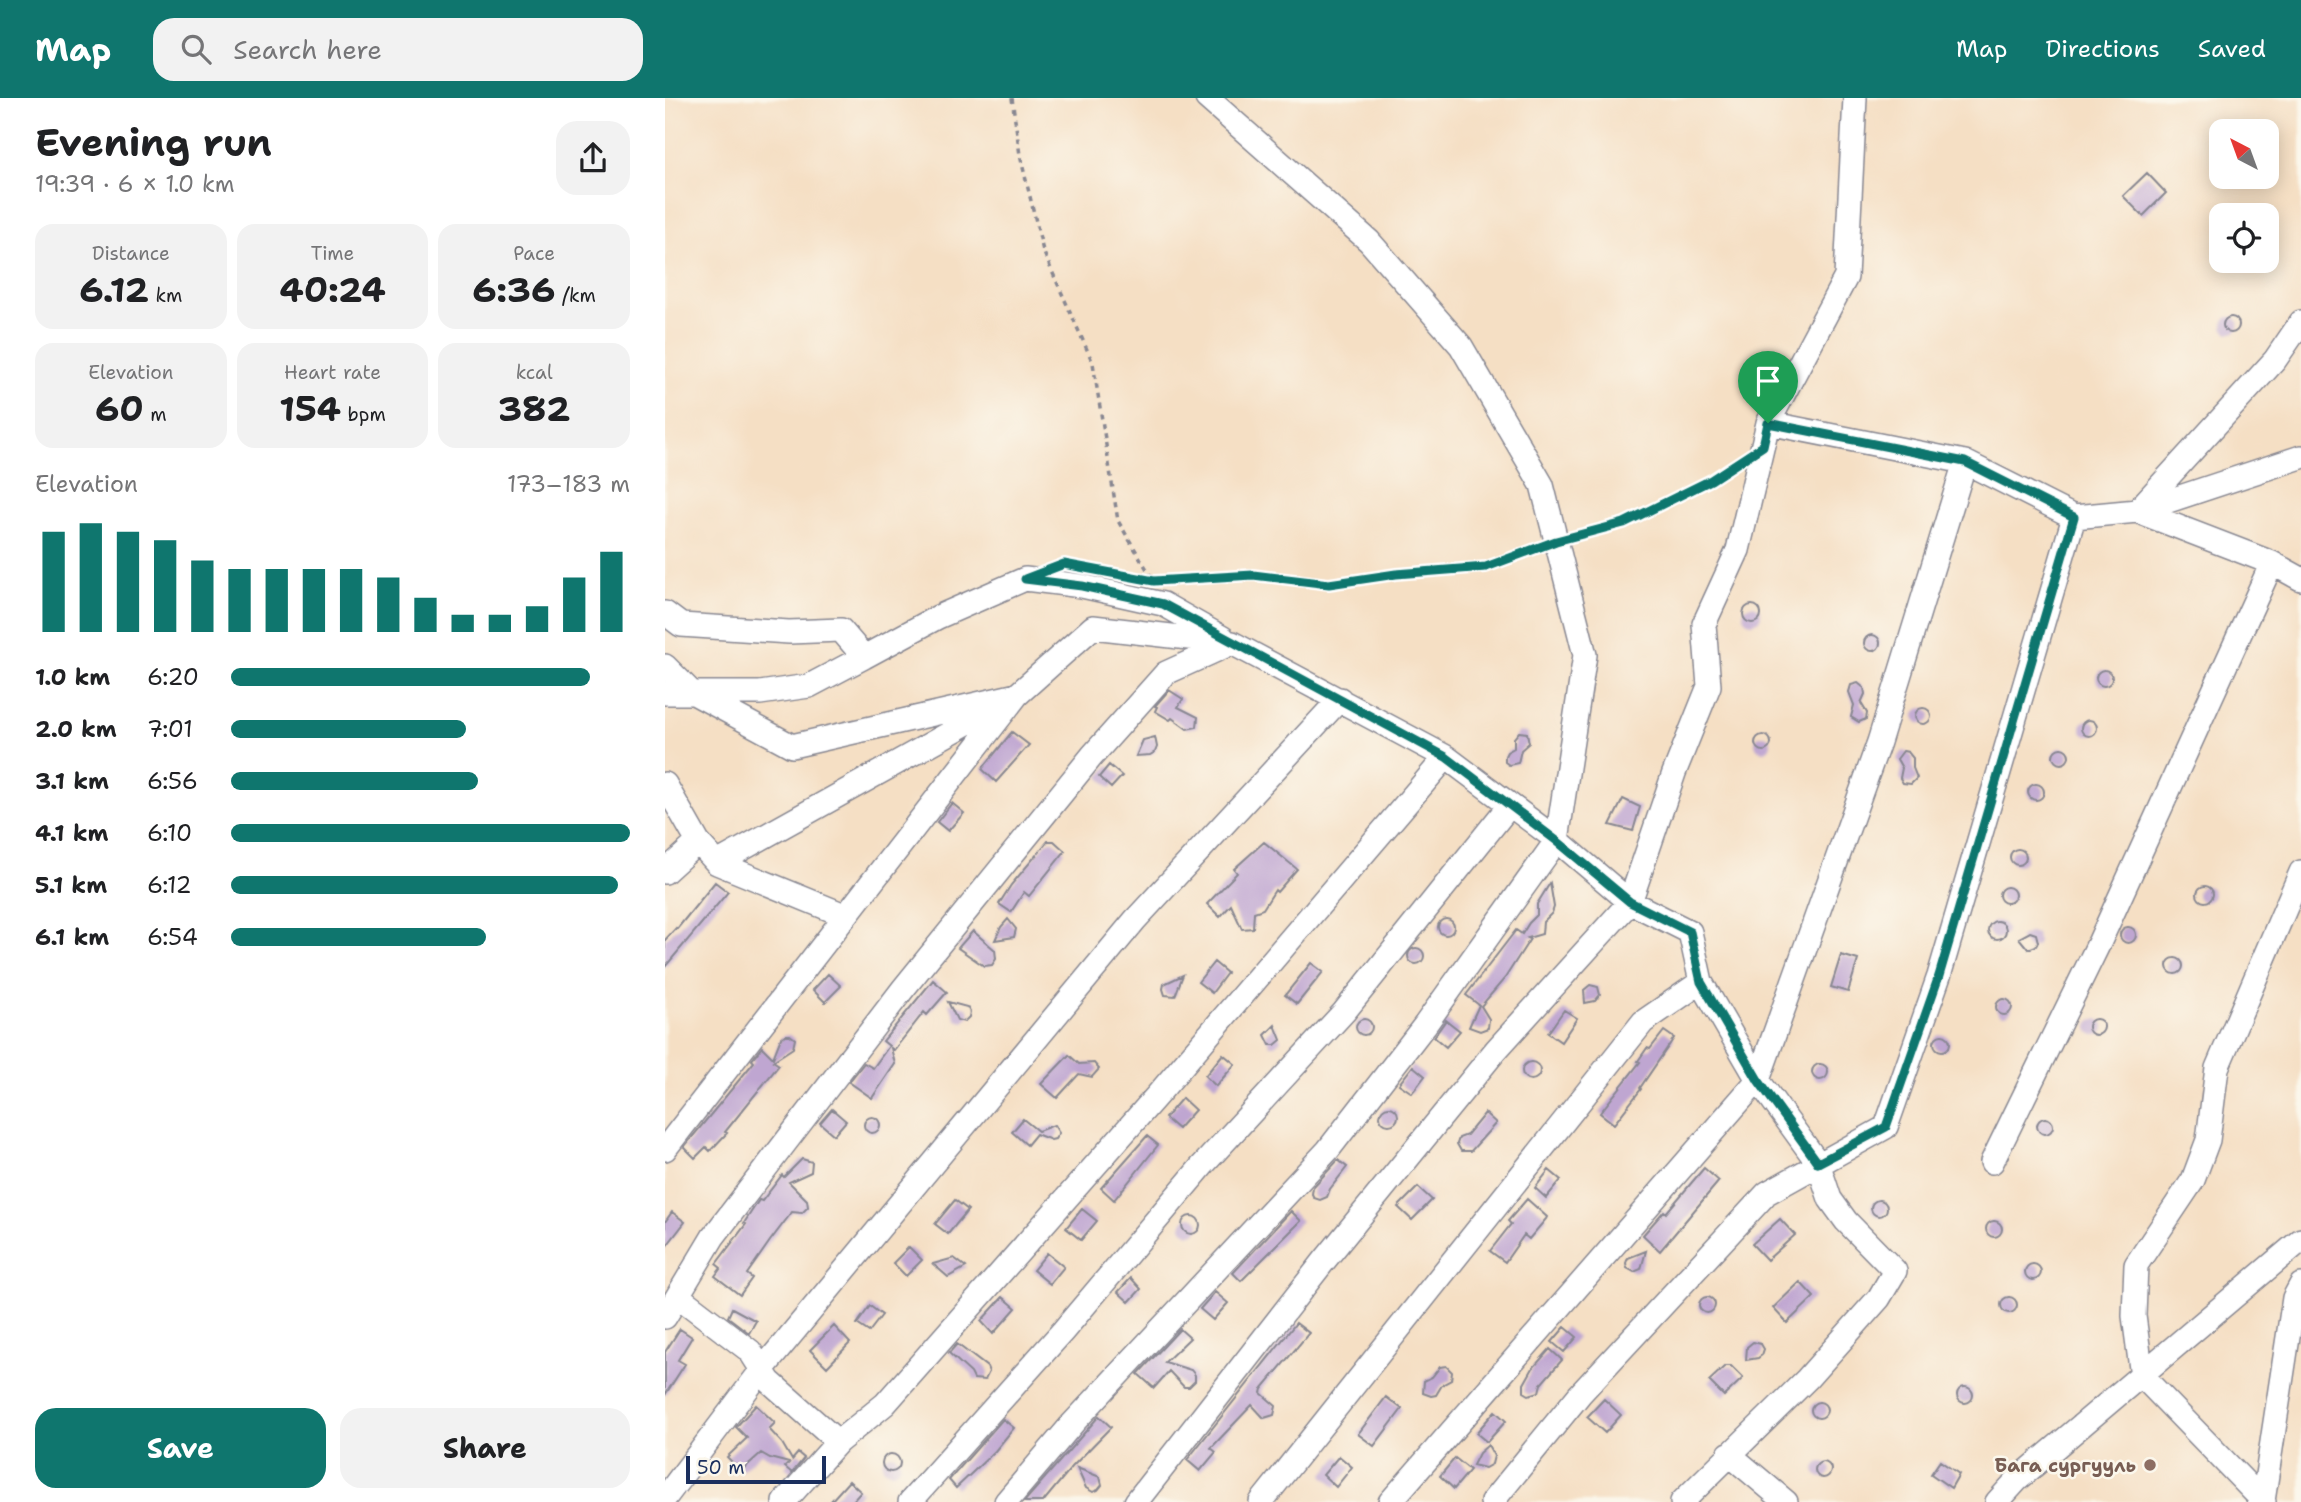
<!DOCTYPE html>
<html lang="en">
<head>
<meta charset="utf-8">
<style>
  body { margin:0; font-family:"Shantell Sans",sans-serif; background:#f2f2f2; color:#202124; height:100vh; display:flex; flex-direction:column; font-size:26px; white-space:nowrap }
  * { box-sizing:border-box; margin:0 }
  p { font-size:23px; color:#757577 }
  .icon { flex:none; width:38px; height:38px; fill:none; stroke:currentColor; stroke-width:2; stroke-linecap:round; stroke-linejoin:round }
  .map { position:relative; flex:1; overflow:hidden }
  .drawer { display:flex; flex-direction:column; background:#fff; width:665px }
  .drawer>* { flex:none }
  .needle { width:46px; rotate:319deg }
  .fabs { position:absolute; left:1544px; top:21px; display:grid; gap:14px }
  .fabs a { display:grid; place-items:center; width:70px; height:70px; border-radius:14px; background:#fff; box-shadow:0 4px 18px #0003; font-size:35px }
  .scale { position:absolute; left:21px; bottom:18px; width:140px; box-sizing:border-box; padding-left:7px; border:4px solid #1b2f5e; border-top:0; font-size:19px; line-height:24px; white-space:nowrap; color:#1b2f5e; -webkit-text-stroke:5px #fbf7ec; paint-order:stroke }
  .pin { position:absolute; display:grid; place-items:center; width:60px; height:60px; color:#fff; margin:-72px -30px; border-radius:50% 50% 50% 0; rotate:-45deg; box-shadow:0 0 7px #0007 }
  .pin .icon { rotate:45deg }
  .round { display:grid; place-items:center; flex:none; width:74px; height:74px; border-radius:21px; background:#f2f2f2 }
  .summary { display:flex; align-items:center; justify-content:space-between; height:119px; padding:0 35px }
  h1 { font-size:38px; font-weight:700; line-height:52px }
  .stats { display:grid; grid-template-columns:repeat(3,1fr); gap:10px; height:119px; padding:7px 35px }
  .stats div { display:grid; align-content:center; border-radius:18px; background:#f2f2f2; text-align:center }
  .stats b { font-size:35px; font-weight:700 }
  .stats small { font-size:19px; font-weight:400 }
  .stats p { font-size:19px }
  .chart { height:196px; padding:14px 35px }
  .chart p { display:flex; justify-content:space-between }
  .chart svg { width:100%; height:126px; margin-top:7px; stroke:#0f766e; stroke-width:6 }
  .button { display:flex; gap:14px; margin-top:auto; padding:14px 35px }
  .button a { flex:1; height:80px; border-radius:21px; background:#0f766e; color:#fff; font-size:28px; font-weight:700; line-height:80px; text-align:center }
  .button a+a { background:#f2f2f2; color:#202124 }
  ul { padding:0 35px; list-style:none; font-size:23px }
  li { display:grid; grid-template-columns:112px 84px 1fr; align-items:center; height:52px }
  li i { height:18px; border-radius:9px; background:#0f766e }
  header { display:flex; align-items:center; gap:42px; box-sizing:border-box; height:98px; padding:0 35px; background:#0f766e; color:#fff }
  header strong { font-size:33px }
  nav { display:flex; gap:38px; margin-inline-start:auto; font-size:24px }
  .search { width:490px; height:63px; background:#f2f2f2; display:flex; align-items:center; gap:18px; box-sizing:border-box; padding:0 24px; border-radius:21px; color:#757577; font-size:26px }
  main { display:flex; flex:1; min-height:0 }
  .map>svg:first-child { display:block }
  .building { fill:#bfa6d1 }
  .lines { fill:none; stroke-linecap:round; stroke-linejoin:round }
  .street-casing { stroke:#888791; stroke-width:26 }
  .path { stroke:#888791; stroke-width:3.5; stroke-dasharray:5 5; stroke-linecap:butt }
  .street { stroke:#fff; stroke-width:23 }
  .route-casing { stroke:#fff; stroke-width:14 }
  .route { stroke:#0f766e; stroke-width:9 }
  .education-dot { fill:#8d6e63; stroke:#fbf7ec; stroke-width:2.5 }
  .labels { text-anchor:middle; stroke-width:5; stroke-linejoin:round; paint-order:stroke }
  .education-label { font-size:19px; font-weight:bold; fill:#785e54; stroke:#fbf7ec; text-anchor:end }
</style>
</head>
<body>
<header>
<strong>Map</strong>
<div class="search"><svg class="icon" aria-label="search" viewBox="0 0 24 24"><circle cx="10" cy="10" r="6"/><path d="M15 15l6 6"/></svg>Search here</div>
<nav><a>Map</a><a>Directions</a><a>Saved</a></nav>
</header>
<main>
<section class="drawer">
<div class="summary"><div><h1>Evening run</h1><p>19:39 · 6 × 1.0 km</p></div><a class="round"><svg class="icon" aria-label="share" viewBox="0 0 24 24"><path d="M12 15V3M7 8l5-5 5 5M5 13v7h14v-7"/></svg></a></div>
<div class="stats">
<div><p>Distance</p><b>6.12<small> km</small></b></div>
<div><p>Time</p><b>40:24</b></div>
<div><p>Pace</p><b>6:36<small> /km</small></b></div>
</div>
<div class="stats">
<div><p>Elevation</p><b>60<small> m</small></b></div>
<div><p>Heart rate</p><b>154<small> bpm</small></b></div>
<div><p>kcal</p><b>382</b></div>
</div>
<div class="chart"><p><span>Elevation</span>173–183 m</p>
<svg viewBox="0 0 160 44" preserveAspectRatio="none"><path d="M5 44V9M15 44V6M25 44V9M35 44V12M45 44V19M55 44V22M65 44V22M75 44V22M85 44V22M95 44V25M105 44V32M115 44V38M125 44V38M135 44V35M145 44V25M155 44V16"/></svg>
</div>
<ul>
<li><b>1.0 km</b>6:20<i style="width:90%"></i></li>
<li><b>2.0 km</b>7:01<i style="width:59%"></i></li>
<li><b>3.1 km</b>6:56<i style="width:62%"></i></li>
<li><b>4.1 km</b>6:10<i style="width:100%"></i></li>
<li><b>5.1 km</b>6:12<i style="width:97%"></i></li>
<li><b>6.1 km</b>6:54<i style="width:64%"></i></li>
</ul>
<div class="button"><a>Save</a><a>Share</a></div>
</section>
<div class="map">
<svg width="1636" height="1404" viewBox="0 0 1636 1404">
  <rect width="100%" height="100%" fill="#fbf7ec"/>
  <filter id="ink" filterUnits="userSpaceOnUse"><feTurbulence type="fractalNoise" baseFrequency=".0143" numOctaves="2"/><feDisplacementMap in="SourceGraphic" scale="14" xChannelSelector="R" yChannelSelector="G"/><feConvolveMatrix kernelMatrix="1 2 1 2 8 2 1 2 1" color-interpolation-filters="sRGB"/></filter>
  <filter id="wash" filterUnits="userSpaceOnUse"><feTurbulence type="fractalNoise" baseFrequency=".00686" numOctaves="4" result="noise"/><feDisplacementMap in="SourceGraphic" scale="28" xChannelSelector="R" yChannelSelector="G"/><feGaussianBlur stdDeviation="1.57" result="paint"/><feColorMatrix in="noise" values="0 0 0 0 0 0 0 0 0 0 0 0 0 0 0 0 0 1.4 0 .05"/><feComposite in="paint" operator="in"/></filter>
  <g filter="url(#wash)">
    <rect width="100%" height="100%" fill="#f5dfc4"/>
    <g id="blocks">
      <path class="building" d="M 1482,75 L 1501,95 L 1478,118 L 1458,98 Z
        M1558 227a8 8 0 1 1 16 0a8 8 0 1 1-16 0Z
        M1078 516a9 9 0 1 1 18 0a9 9 0 1 1-18 0Z
        M1199 545a8 8 0 1 1 16 0a8 8 0 1 1-16 0Z
        M1431 580a8 8 0 1 1 16 0a8 8 0 1 1-16 0Z
        M 1193,585 L 1199,590 L 1200,596 L 1196,605 L 1202,615 L 1201,621 L 1194,624 L 1186,619 L 1189,607 L 1184,594 L 1186,587 Z
        M 504,592 L 518,601 L 513,609 L 533,619 L 532,629 L 522,631 L 507,620 L 505,622 L 490,613 L 492,609 L 490,608 Z
        M1250 618a8 8 0 1 1 16 0a8 8 0 1 1-16 0Z
        M1416 630a8 8 0 1 1 16 0a8 8 0 1 1-16 0Z
        M 347,634 L 364,647 L 331,684 L 317,671 Z
        M 854,634 L 862,635 L 864,645 L 856,652 L 853,665 L 844,667 L 840,664 L 840,658 L 842,654 L 849,650 L 849,640 Z
        M1090 645a8 8 0 1 1 16 0a8 8 0 1 1-16 0Z
        M 490,639 L 492,649 L 490,654 L 485,657 L 471,658 L 478,642 Z
        M1388 658a8 8 0 1 1 16 0a8 8 0 1 1-16 0Z
        M 1238,653 L 1243,654 L 1248,660 L 1248,670 L 1252,680 L 1246,686 L 1238,685 L 1235,680 L 1237,670 L 1232,661 Z
        M 444,667 L 457,678 L 446,690 L 434,679 Z
        M1363 694a8 8 0 1 1 16 0a8 8 0 1 1-16 0Z
        M 958,701 L 975,709 L 968,733 L 945,727 Z
        M 287,705 L 299,715 L 283,733 L 272,724 Z
        M 383,743 L 389,743 L 400,753 L 364,798 L 359,794 L 346,814 L 334,806 L 346,787 Z
        M 599,744 L 632,771 L 612,794 L 610,792 L 598,811 L 589,814 L 588,830 L 577,831 L 566,807 L 555,819 L 542,806 L 572,775 L 569,771 Z
        M1345 759a8 8 0 1 1 16 0a8 8 0 1 1-16 0Z
        M 50,784 L 63,794 L 0,869 L 0,842 L 11,830 L 12,831 Z
        M 885,785 L 889,809 L 887,815 L 878,824 L 877,836 L 863,840 L 865,841 L 840,880 L 816,908 L 824,921 L 823,930 L 815,933 L 804,929 L 814,907 L 801,897 L 851,832 L 857,836 L 864,825 L 872,817 L 872,806 Z
        M1532 796a8 8 0 1 1 16 0a8 8 0 1 1-16 0Z
        M1334 797a8 8 0 1 1 16 0a8 8 0 1 1-16 0Z
        M773 829a8 8 0 1 1 16 0a8 8 0 1 1-16 0Z
        M 343,821 L 351,831 L 349,839 L 330,842 L 336,829 Z
        M1323 832a9 9 0 1 1 18 0a9 9 0 1 1-18 0Z
        M1455 837a8 8 0 1 1 16 0a8 8 0 1 1-16 0Z
        M 308,833 L 330,852 L 331,861 L 327,867 L 319,868 L 293,850 Z
        M 1365,834 L 1371,836 L 1373,844 L 1371,848 L 1363,851 L 1354,840 Z
        M743 858a8 8 0 1 1 16 0a8 8 0 1 1-16 0Z
        M 1176,857 L 1193,862 L 1183,894 L 1166,889 Z
        M1502 868a8 8 0 1 1 16 0a8 8 0 1 1-16 0Z
        M 549,864 L 562,875 L 547,895 L 533,884 Z
        M 646,865 L 658,874 L 632,906 L 620,897 Z
        M 163,876 L 176,888 L 160,904 L 148,892 Z
        M 518,877 L 510,898 L 500,897 L 498,891 L 499,886 Z
        M 268,882 L 282,894 L 262,917 L 259,914 L 229,952 L 226,950 L 230,966 L 207,1000 L 184,984 L 199,965 L 208,970 L 224,948 L 218,943 Z
        M 925,887 L 933,889 L 935,897 L 930,903 L 920,905 L 919,892 Z
        M1331 909a8 8 0 1 1 16 0a8 8 0 1 1-16 0Z
        M 283,904 L 302,909 L 305,914 L 304,919 L 299,924 L 292,922 Z
        M 899,912 L 912,920 L 896,944 L 883,935 Z
        M1423 929a8 8 0 1 1 16 0a8 8 0 1 1-16 0Z
        M691 929a8 8 0 1 1 16 0a8 8 0 1 1-16 0Z
        M 781,922 L 795,933 L 781,949 L 769,939 Z
        M 610,927 L 616,942 L 610,947 L 605,947 L 600,937 Z
        M 999,933 L 1009,940 L 975,990 L 976,991 L 949,1026 L 935,1015 L 975,964 L 973,963 L 982,950 L 985,951 Z
        M1269 945a8 8 0 1 1 16 0a8 8 0 1 1-16 0Z
        M 120,937 L 125,937 L 130,941 L 128,950 L 108,963 L 114,967 L 60,1034 L 62,1035 L 45,1053 L 41,1049 L 30,1060 L 19,1049 L 89,964 L 87,962 L 97,949 L 108,960 L 116,940 Z
        M 558,956 L 570,966 L 551,988 L 540,978 Z
        M 404,957 L 414,966 L 429,965 L 434,971 L 427,979 L 414,976 L 392,1000 L 376,986 Z
        M857 973a9 9 0 1 1 18 0a9 9 0 1 1-18 0Z
        M1147 974a8 8 0 1 1 16 0a8 8 0 1 1-16 0Z
        M 748,968 L 760,978 L 747,995 L 734,986 Z
        M 517,1000 L 530,1012 L 513,1031 L 500,1020 Z
        M715 1018a9 9 0 1 1 18 0a9 9 0 1 1-18 0Z
        M 167,1011 L 181,1023 L 169,1037 L 155,1025 Z
        M 820,1015 L 831,1025 L 806,1053 L 796,1053 L 792,1046 L 794,1040 L 802,1037 Z
        M199 1027a8 8 0 1 1 16 0a8 8 0 1 1-16 0Z
        M1372 1028a8 8 0 1 1 16 0a8 8 0 1 1-16 0Z
        M 358,1021 L 373,1033 L 389,1027 L 394,1035 L 390,1041 L 386,1042 L 371,1036 L 362,1047 L 347,1034 Z
        M 482,1038 L 493,1047 L 449,1102 L 436,1090 Z
        M 137,1061 L 147,1064 L 146,1074 L 124,1084 L 142,1102 L 143,1109 L 137,1115 L 127,1114 L 105,1143 L 82,1176 L 87,1180 L 75,1197 L 50,1178 L 56,1170 L 51,1166 L 81,1126 L 79,1125 L 94,1102 L 97,1103 L 117,1077 L 119,1079 Z
        M 673,1062 L 682,1069 L 665,1091 L 662,1099 L 655,1102 L 649,1100 L 647,1096 L 648,1089 Z
        M 1039,1070 L 1054,1083 L 995,1153 L 978,1137 L 999,1113 L 1001,1115 Z
        M 884,1072 L 896,1082 L 881,1100 L 870,1090 Z
        M 753,1089 L 767,1102 L 747,1122 L 733,1109 Z
        M 862,1101 L 882,1119 L 881,1121 L 864,1141 L 859,1137 L 840,1164 L 825,1153 L 846,1126 L 843,1123 Z
        M1206 1110a8 8 0 1 1 16 0a8 8 0 1 1-16 0Z
        M 290,1102 L 303,1112 L 283,1136 L 270,1126 Z
        M 417,1111 L 432,1123 L 416,1142 L 401,1130 Z
        M 626,1113 L 636,1123 L 576,1183 L 568,1175 Z
        M 7,1114 L 20,1124 L 0,1150 L 0,1124 Z
        M517 1127a9 9 0 1 1 18 0a9 9 0 1 1-18 0Z
        M 1115,1121 L 1130,1137 L 1102,1162 L 1087,1146 Z
        M1321 1131a8 8 0 1 1 16 0a8 8 0 1 1-16 0Z
        M 244,1149 L 257,1162 L 241,1178 L 228,1165 Z
        M 981,1153 L 976,1171 L 969,1174 L 962,1170 L 961,1165 L 963,1160 Z
        M 382,1155 L 399,1169 L 385,1186 L 368,1172 Z
        M 289,1160 L 301,1169 L 283,1179 L 268,1166 Z
        M1360 1174a8 8 0 1 1 16 0a8 8 0 1 1-16 0Z
        M 466,1180 L 476,1191 L 464,1204 L 453,1194 Z
        M 1135,1184 L 1149,1199 L 1122,1225 L 1108,1210 Z
        M 550,1194 L 563,1205 L 548,1222 L 535,1211 Z
        M1034 1207a8 8 0 1 1 16 0a8 8 0 1 1-16 0Z
        M1336 1207a8 8 0 1 1 16 0a8 8 0 1 1-16 0Z
        M 338,1199 L 351,1210 L 328,1236 L 316,1223 Z
        M 205,1208 L 217,1217 L 204,1234 L 192,1226 Z
        M 67,1210 L 91,1223 L 84,1235 L 63,1219 Z
        M 631,1225 L 644,1235 L 597,1291 L 596,1295 L 611,1308 L 609,1317 L 599,1320 L 587,1307 L 546,1350 L 551,1354 L 535,1373 L 522,1362 Z
        M 169,1228 L 185,1245 L 162,1269 L 145,1252 Z
        M 900,1229 L 912,1239 L 899,1254 L 887,1244 Z
        M 15,1231 L 27,1239 L 13,1262 L 20,1266 L 0,1297 L 0,1254 Z
        M 515,1231 L 525,1240 L 500,1264 L 526,1272 L 530,1277 L 530,1283 L 524,1289 L 519,1289 L 504,1273 L 489,1290 L 473,1276 Z
        M 1088,1244 L 1096,1246 L 1099,1251 L 1097,1257 L 1093,1260 L 1081,1262 L 1082,1249 Z
        M 292,1246 L 322,1269 L 324,1274 L 320,1282 L 309,1281 L 306,1275 L 284,1255 Z
        M 885,1251 L 897,1262 L 876,1286 L 874,1294 L 864,1297 L 859,1294 L 859,1286 L 868,1270 Z
        M 781,1268 L 787,1274 L 786,1282 L 777,1287 L 771,1297 L 766,1298 L 758,1295 L 759,1283 L 767,1279 L 775,1269 Z
        M 1060,1268 L 1066,1268 L 1078,1280 L 1059,1298 L 1044,1283 Z
        M1292 1297a8 8 0 1 1 16 0a8 8 0 1 1-16 0Z
        M 721,1299 L 737,1311 L 709,1348 L 693,1336 Z
        M 939,1301 L 956,1317 L 940,1335 L 922,1319 Z
        M1146 1312a8 8 0 1 1 16 0a8 8 0 1 1-16 0Z
        M 91,1307 L 110,1325 L 104,1331 L 117,1345 L 127,1362 L 133,1355 L 139,1360 L 127,1375 L 120,1369 L 124,1365 L 105,1360 L 96,1355 L 76,1373 L 62,1359 L 82,1340 L 71,1329 Z
        M 830,1313 L 841,1323 L 822,1344 L 811,1335 Z
        M 434,1318 L 446,1329 L 407,1369 L 378,1404 L 359,1404 Z
        M 338,1321 L 349,1330 L 330,1353 L 291,1390 L 284,1382 Z
        M 823,1347 L 829,1358 L 827,1366 L 820,1370 L 808,1367 L 814,1355 Z
        M217 1365a9 9 0 1 1 18 0a9 9 0 1 1-18 0Z
        M 674,1358 L 687,1369 L 671,1389 L 658,1377 Z
        M 790,1360 L 805,1372 L 789,1391 L 775,1378 Z
        M 1275,1363 L 1294,1376 L 1286,1390 L 1266,1376 Z
        M1150 1372a8 8 0 1 1 16 0a8 8 0 1 1-16 0Z
        M 412,1370 L 435,1379 L 437,1387 L 433,1392 L 428,1394 L 421,1390 Z
        M 184,1383 L 196,1394 L 187,1404 L 165,1404 Z"/>
    </g>
  </g>
  <g filter="url(#ink)">
    <use href="#blocks" fill-opacity="0" stroke="#888791" stroke-width="2"/>
    <g class="lines">
      <defs>
        <path id="street" d="M 1103,325 L 1181,179 L 1190,0
          M 1472,413 L 1610,262 L 1636,224
          M 1473,413 L 1636,359
          M 0,515 L 16,527 L 124,534 L 176,532 L 199,559 L 273,519 L 360,481 L 417,488 L 498,506 L 558,540
          M 0,568 L 25,593 L 127,648 L 352,597
          M 0,595 L 95,595 L 144,588 L 199,559
          M 0,686 L 33,744 L 52,765 L 179,817
          M 52,765 L 328,611
          M 0,774 L 33,744
          M 0,1051 L 352,597 L 428,529 L 567,545 L 781,659 L 892,742 L 965,804 L 1025,834 L 1036,884 L 1093,982 L 1153,1065 L 1165,1101 L 1181,1123 L 1230,1173 L 1214,1200 L 1142,1281 L 1017,1404
          M 1327,1064 L 1435,843 L 1607,465
          M 13,1198 L 85,1253 L 104,1283 L 173,1344
          M 0,1219 L 48,1139 L 238,891 L 427,658 L 501,575 L 567,545
          M 1064,1356 L 1121,1404
          M 0,1400 L 96,1273 L 470,822 L 675,601
          M 1598,1403 L 1629,1200 L 1636,1187
          M 119,1404 L 173,1344 L 220,1306 L 495,994 L 781,659
          M 245,1404 L 398,1233 L 537,1068 L 679,914 L 844,708
          M 341,1404 L 408,1325 L 663,1052 L 760,927 L 892,742 L 920,557 L 877,387 L 796,248 L 704,143 L 542,0
          M 471,1404 L 659,1163 L 831,952 L 965,804 L 1009,675 L 1044,588 L 1039,526 L 1073,452 L 1103,325 L 1300,364 L 1409,419 L 1472,413 L 1607,465 L 1636,481
          M 596,1404 L 978,924 L 1036,884
          M 725,1404 L 1093,982 L 1214,644 L 1300,364
          M 827,1404 L 915,1296 L 1102,1095 L 1221,1029 L 1274,878 L 1409,419
          M 1332,1404 L 1352,1382 L 1636,1142
          M 1599,1404 L 1477,1278 L 1469,1218 L 1471,1167 L 1528,1082 L 1543,1042 L 1552,970 L 1636,774"/>
      </defs>
      <use href="#street" class="street-casing"/>
      <path class="path" d="M 347,0 L 355,57 L 378,153 L 428,265 L 453,423 L 489,483
        M 912,438 L 959,425 L 1046,382 L 1072,365
        M 492,483 L 588,477 L 664,486 L 731,476 L 821,469 L 874,449"/>
      <use href="#street" class="street"/>
    </g>
  </g>
  <g class="lines" filter="url(#ink)">
    <defs>
      <path id="route" d="M 1103,325 L 1300,364 L 1409,419 L 1274,878 L 1221,1029 L 1153,1065 L 1093,982 L 1036,884 L 1025,834 L 965,804 L 892,743 L 781,659 L 498,506 L 417,488 L 360,481 L 399,466 L 489,483 L 588,477 L 664,486 L 731,476 L 821,469 L 891,443 L 959,425 L 1046,382 L 1098,348 Z"/>
    </defs>
    <use href="#route" class="route-casing"/>
    <use href="#route" class="route"/>
  </g>
  <circle class="education-dot" cx="1485" cy="1367" r="7"/>
  <g class="labels">
    <g class="education-label">
      <text x="1471" y="1374">Бага сургууль</text>
    </g>
  </g>
</svg>
<div class="fabs">
<a><svg class="needle" viewBox="-14 -14 28 28"><path d="M0-13l5 13h-10z" fill="#e53935"/><path d="M0 13l5-13h-10z" fill="#757577"/></svg></a>
<a><svg class="icon" aria-label="locate" viewBox="0 0 24 24"><circle cx="12" cy="12" r="6"/><path d="M12 2v4M12 18v4M2 12h4M18 12h4"/></svg></a>
</div>
<div class="scale">50 m</div>
<div class="pin" style="left:1103px;top:325px;background:#1e9e55"><svg class="icon" aria-label="arrive" viewBox="0 0 24 24"><path d="M6 21V4h12l-3 4 3 4H6"/></svg></div>
</div>
</main>
</body>
</html>
